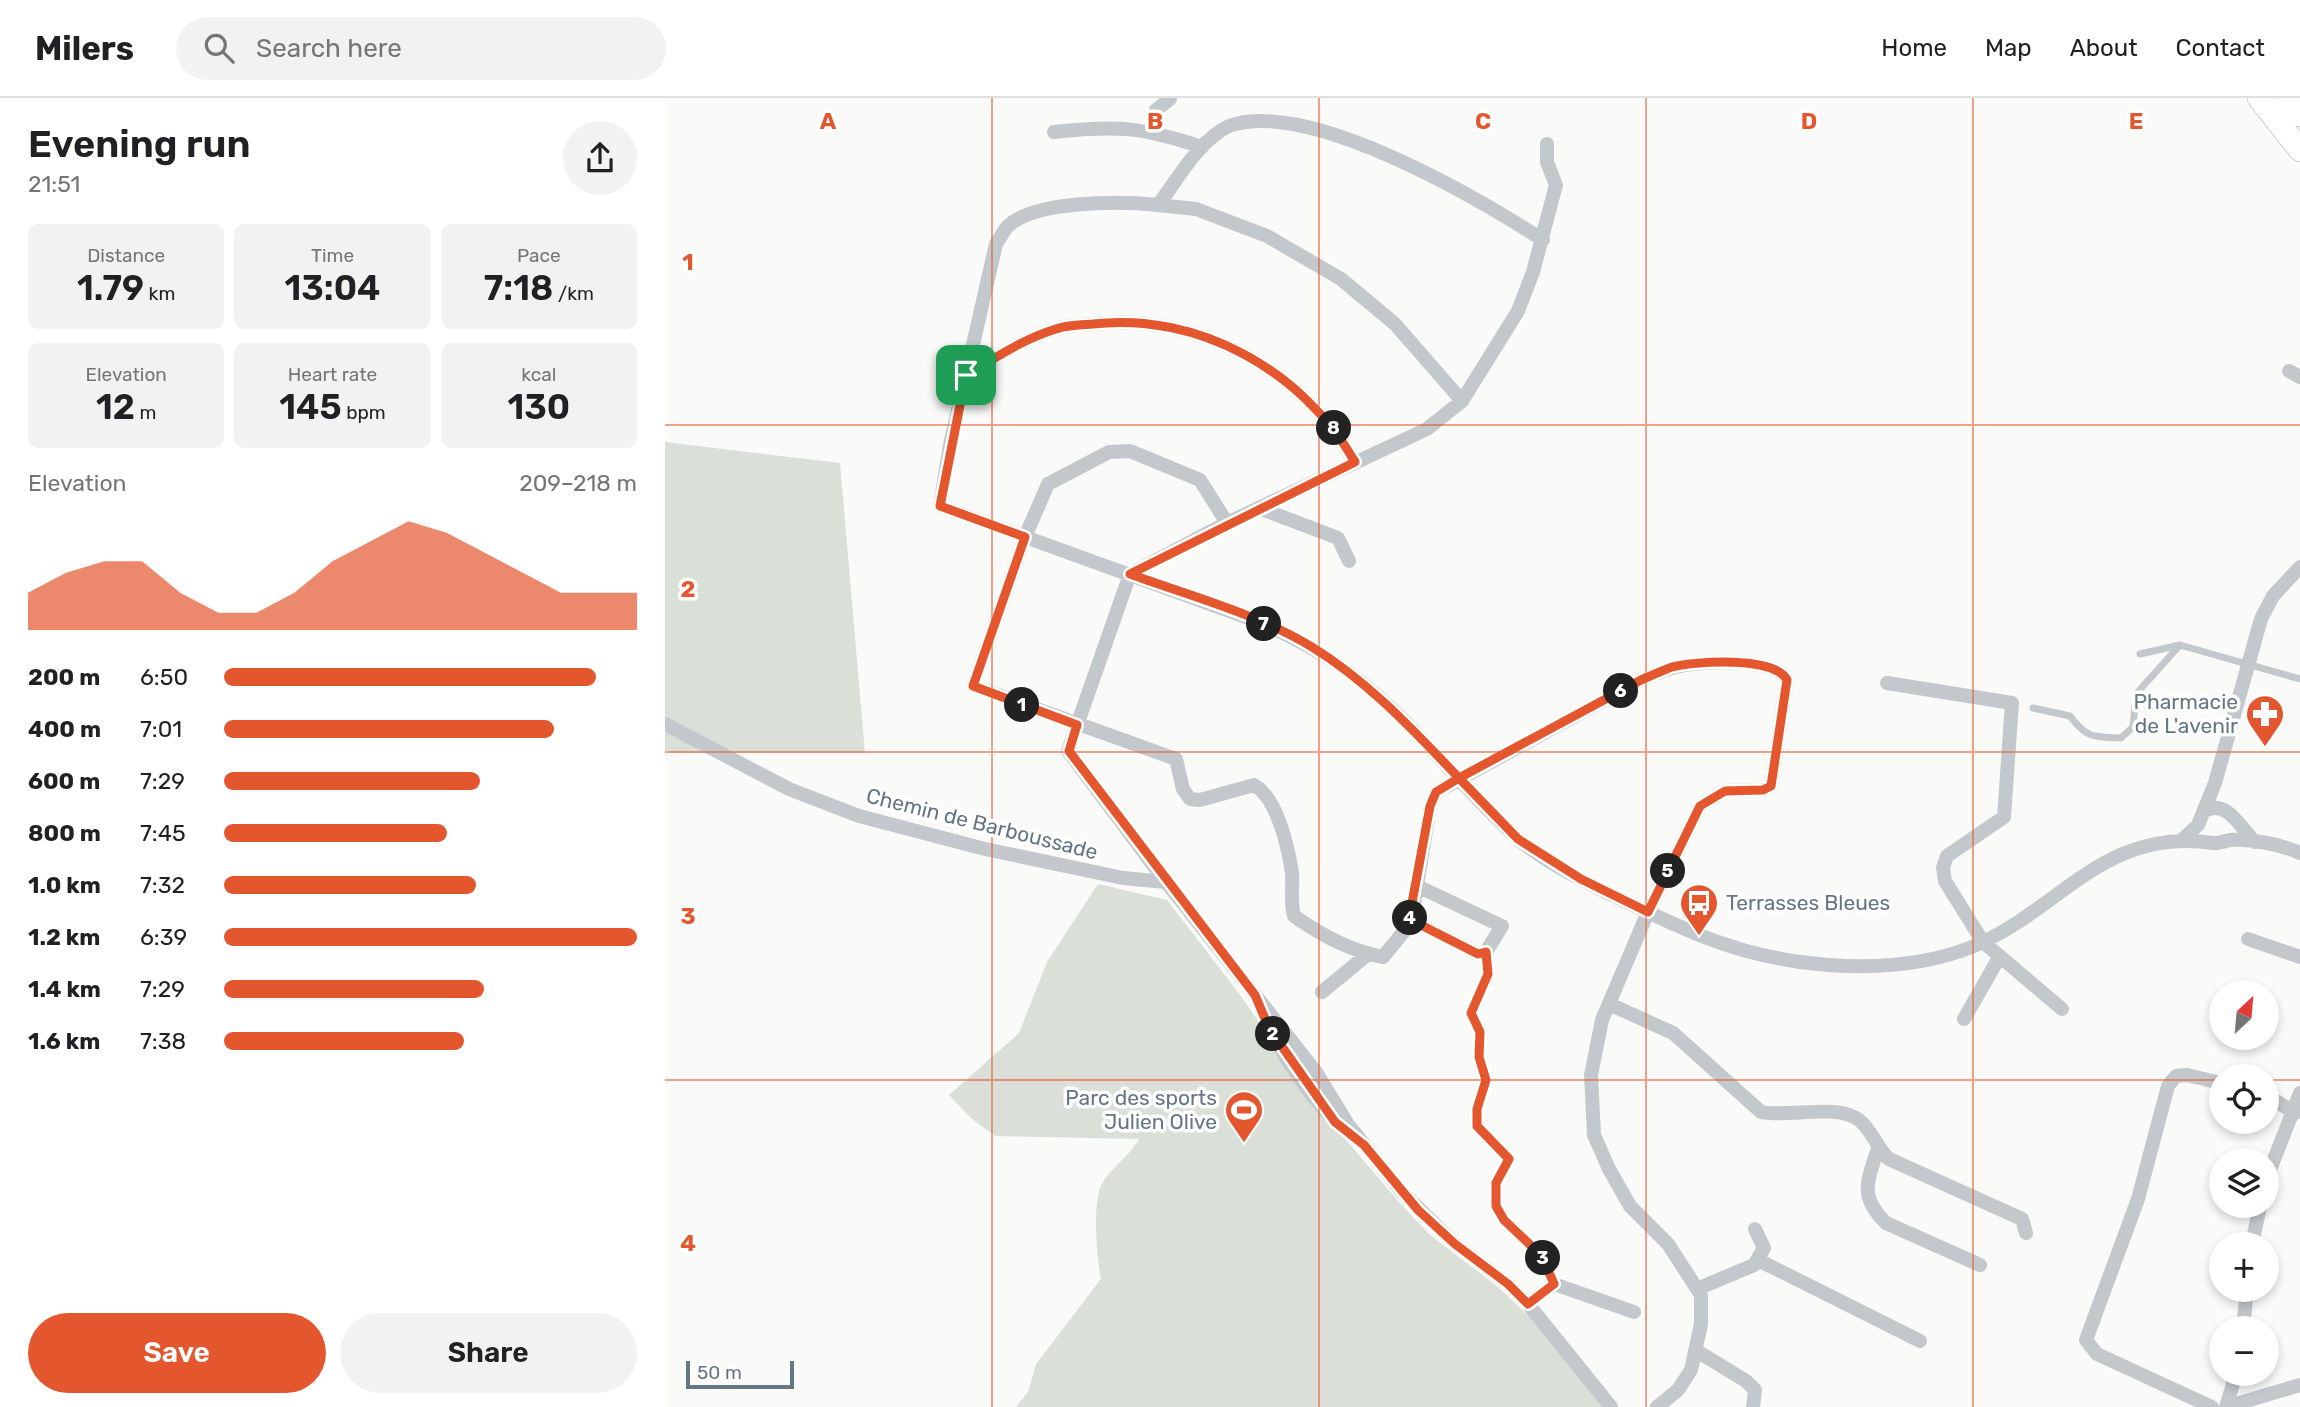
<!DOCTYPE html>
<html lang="en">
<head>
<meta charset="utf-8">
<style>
  body { margin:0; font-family:Rubik,sans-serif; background:#f2f2f2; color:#202124; height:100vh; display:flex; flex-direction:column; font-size:26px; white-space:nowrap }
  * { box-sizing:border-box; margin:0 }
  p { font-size:23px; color:#757577 }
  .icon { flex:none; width:38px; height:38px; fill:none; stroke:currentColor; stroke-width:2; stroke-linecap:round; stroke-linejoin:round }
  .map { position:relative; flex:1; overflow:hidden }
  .drawer { display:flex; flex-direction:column; background:#fff; width:665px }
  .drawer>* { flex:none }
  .needle { width:46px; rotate:26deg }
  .tools { position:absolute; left:1544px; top:882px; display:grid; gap:14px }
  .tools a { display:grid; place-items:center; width:70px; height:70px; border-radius:50%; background:#fff; box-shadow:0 4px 10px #0003; font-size:35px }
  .scale { position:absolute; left:21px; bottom:18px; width:108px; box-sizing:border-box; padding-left:7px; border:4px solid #657683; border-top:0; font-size:19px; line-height:24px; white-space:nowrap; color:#657683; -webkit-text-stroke:5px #fff; paint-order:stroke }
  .pin { position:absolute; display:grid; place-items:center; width:60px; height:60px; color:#fff; margin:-30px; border-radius:14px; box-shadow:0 4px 10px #0006 }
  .km { position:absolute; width:35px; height:35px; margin:-18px; border-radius:50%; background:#222; color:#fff; font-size:19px; line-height:35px; text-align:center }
  .round { display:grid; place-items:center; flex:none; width:74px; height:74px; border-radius:37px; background:#f2f2f2 }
  .summary { display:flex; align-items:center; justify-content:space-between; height:119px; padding:0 28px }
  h1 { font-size:38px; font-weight:600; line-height:52px }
  .figures { display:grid; grid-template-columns:repeat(3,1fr); gap:10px; height:119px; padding:7px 28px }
  .figures div { display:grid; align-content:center; border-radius:10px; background:#f2f2f2; text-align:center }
  .figures b { font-size:35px; font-weight:600 }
  .figures small { font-size:19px; font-weight:400 }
  .figures p { font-size:19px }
  .chart { height:196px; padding:14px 28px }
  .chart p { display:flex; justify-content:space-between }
  .chart svg { width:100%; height:126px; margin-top:7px; fill:#e4572e; opacity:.7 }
  .primary-button { display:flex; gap:14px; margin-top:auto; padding:14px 28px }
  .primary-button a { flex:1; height:80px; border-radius:42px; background:#e4572e; color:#fff; font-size:28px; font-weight:600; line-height:80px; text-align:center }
  .primary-button a+a { background:#f2f2f2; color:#202124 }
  ul { padding:0 28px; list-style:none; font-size:23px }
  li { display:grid; grid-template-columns:112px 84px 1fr; align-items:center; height:52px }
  li i { height:18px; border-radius:9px; background:#e4572e }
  header { display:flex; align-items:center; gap:42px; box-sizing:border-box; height:98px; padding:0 35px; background:#fff; border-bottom:2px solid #e0e0e0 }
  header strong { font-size:33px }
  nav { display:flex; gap:38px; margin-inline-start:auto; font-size:24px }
  .search { width:490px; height:63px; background:#f2f2f2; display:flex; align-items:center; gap:18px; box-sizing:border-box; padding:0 24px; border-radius:38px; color:#757577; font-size:26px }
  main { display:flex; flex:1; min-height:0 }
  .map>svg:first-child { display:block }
  .green { fill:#dadfd7 }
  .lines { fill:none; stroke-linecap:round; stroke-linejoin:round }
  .primary-casing { stroke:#b5babe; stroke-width:24 }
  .service { stroke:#c3c8cc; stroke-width:7 }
  .minor { stroke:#c3c8cc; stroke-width:14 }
  .primary { stroke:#fff; stroke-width:23 }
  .route-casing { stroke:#fff; stroke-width:14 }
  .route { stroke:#e4572e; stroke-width:9 }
  .grid { fill:none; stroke:#e4572e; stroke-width:2; stroke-opacity:0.55 }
  .labels { text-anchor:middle; stroke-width:7; stroke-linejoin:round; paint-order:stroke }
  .poi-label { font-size:21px; fill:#657683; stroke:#fff; text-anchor:end }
  .street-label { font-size:21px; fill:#657683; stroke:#fff }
  .grid-label { font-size:23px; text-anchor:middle; font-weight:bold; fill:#e4572e; stroke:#fff; stroke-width:7; stroke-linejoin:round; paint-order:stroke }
</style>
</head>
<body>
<header>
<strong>Milers</strong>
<div class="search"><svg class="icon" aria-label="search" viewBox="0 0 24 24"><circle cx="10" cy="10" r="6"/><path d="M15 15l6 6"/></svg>Search here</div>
<nav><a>Home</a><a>Map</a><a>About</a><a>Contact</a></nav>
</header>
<main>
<section class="drawer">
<div class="summary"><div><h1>Evening run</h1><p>21:51</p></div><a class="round"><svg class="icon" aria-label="share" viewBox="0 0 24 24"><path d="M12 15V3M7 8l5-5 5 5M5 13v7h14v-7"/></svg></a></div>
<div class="figures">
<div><p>Distance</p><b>1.79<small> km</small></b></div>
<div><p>Time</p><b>13:04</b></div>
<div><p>Pace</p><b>7:18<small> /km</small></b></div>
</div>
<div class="figures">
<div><p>Elevation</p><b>12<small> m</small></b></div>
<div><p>Heart rate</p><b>145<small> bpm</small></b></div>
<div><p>kcal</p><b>130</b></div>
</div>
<div class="chart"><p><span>Elevation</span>209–218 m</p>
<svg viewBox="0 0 160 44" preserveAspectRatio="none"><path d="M0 44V31L10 24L20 20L30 20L40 31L50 38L60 38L70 31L80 20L90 13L100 6L110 10L120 17L130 24L140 31L150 31L160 31V44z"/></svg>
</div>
<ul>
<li><b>200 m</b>6:50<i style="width:90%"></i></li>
<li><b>400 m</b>7:01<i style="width:80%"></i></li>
<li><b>600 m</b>7:29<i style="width:62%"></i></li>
<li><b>800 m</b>7:45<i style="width:54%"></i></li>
<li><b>1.0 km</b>7:32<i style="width:61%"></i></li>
<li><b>1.2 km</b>6:39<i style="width:100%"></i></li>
<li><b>1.4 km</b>7:29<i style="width:63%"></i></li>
<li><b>1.6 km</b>7:38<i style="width:58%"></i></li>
</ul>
<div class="primary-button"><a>Save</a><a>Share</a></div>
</section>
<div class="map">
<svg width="1635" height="1309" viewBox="0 0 1635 1309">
  <rect width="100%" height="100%" fill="#fafaf8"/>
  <path class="green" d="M 0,344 L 175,365 L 200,655 L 6,655 L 0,652 Z
    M 433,786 L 502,802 L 573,894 L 653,1009 L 734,1104 L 765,1137 L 833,1189 L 872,1226 L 937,1309 L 351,1309 L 363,1294 L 371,1266 L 436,1181 C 432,1158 427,1110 436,1088 C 442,1073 465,1058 474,1041 L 330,1038 L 307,1021 L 284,997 L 354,935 L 382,864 Z"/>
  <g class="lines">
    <defs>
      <path id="primary" d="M 1594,0 L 1635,52
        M 1621,0 L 1635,17"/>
    </defs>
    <use href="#primary" class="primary-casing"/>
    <path class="service" d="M 1475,556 L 1515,547 L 1635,581
      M 1368,610 L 1405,618 C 1421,640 1429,639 1456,640 L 1468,629 L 1471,596 L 1515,547
      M 821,854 L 823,876 L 806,915 L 815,934 L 814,959 L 821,982 L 812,1011 L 812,1028 L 844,1061 L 831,1085 L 831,1108 L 839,1122 L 877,1158 L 889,1186"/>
    <path class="minor" d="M 489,33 L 491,12 L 505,1
      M 389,34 C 452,27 477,29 537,49
      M 493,107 L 531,111 L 602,138 L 676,181 L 730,226 L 797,303
      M 878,142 C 811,99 643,0 564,28 C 534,42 513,81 493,107 C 456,103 371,102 343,128 C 338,133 335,141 331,146 L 285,347 L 275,408 L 600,526 C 631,541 660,556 687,577 C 748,623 794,687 851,739 C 878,763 915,781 947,797 C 1012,828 1062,854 1135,864 C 1194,872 1261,870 1316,845 C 1399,806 1443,729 1548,745 C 1554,746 1559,743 1565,742 C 1587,741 1615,746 1635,755
      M 1624,273 L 1635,279
      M 301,277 C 330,260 358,241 391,231 C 402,227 416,227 428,226 C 534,214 638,273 690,364
      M 594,410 L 673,440 L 684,463
      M 562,425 L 535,382 L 465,353 L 444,354 L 383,386 L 360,439 L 308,588 L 511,661 L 518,691 L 525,701 L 535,702 L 589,687 C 612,700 623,748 627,775 C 628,790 625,803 629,818 C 656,837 685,853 718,859 L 740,832 L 748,812 L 765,708 L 771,694 L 976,582 C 986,578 996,573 1007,570 C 1030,563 1110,558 1122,582 L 1106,688 L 1098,692 L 1060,693 L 1035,708 L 983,814 L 937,922 L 926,977 L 929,1037 L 944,1071 L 965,1108 L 1003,1146 L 1036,1197 L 1036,1226 L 1026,1272 L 1013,1292 L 992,1309
      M 465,476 L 403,653 L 501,784 L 651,974 L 682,1025 L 737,1094 L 790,1146 L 843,1186 L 863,1206 L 946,1309
      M 465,476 L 562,425 L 762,331 L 797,303 L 853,213 L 868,174 L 891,87 L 882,64 L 882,46
      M 1222,585 L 1347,605 L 1339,719 L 1282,758 L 1278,770 L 1280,783 L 1318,844 L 1397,911
      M 0,626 L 124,691 L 194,718 L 320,751 L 458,780 L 501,784
      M 1538,714 C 1561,699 1575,729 1590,744
      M 1517,742 L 1533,727 L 1550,685 L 1596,521 L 1608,498 L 1635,469
      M 744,821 L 813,856 L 821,854 L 837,828 L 752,788
      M 1583,841 L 1635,859
      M 657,894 L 703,856
      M 944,906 L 1008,935 L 1096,1014 C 1123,1020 1172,1005 1194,1022 C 1207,1032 1212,1050 1224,1061 L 1357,1121 L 1361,1135
      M 600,920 C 618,960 650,1008 684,1035
      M 1299,921 L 1335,858
      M 1601,997 L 1627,1013 L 1634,1014
      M 1213,1051 C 1202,1083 1194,1099 1221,1125 L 1315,1167
      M 1601,1082 L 1635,995
      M 1587,1146 L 1595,1108
      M 1093,1162 L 1255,1243
      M 1032,1191 L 1089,1167 L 1099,1150 L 1090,1131
      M 863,1206 L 889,1186 L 969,1214
      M 1578,1230 L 1582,1192
      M 1032,1253 L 1081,1283 L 1090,1292 L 1088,1309
      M 1547,1309 L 1432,1256 L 1421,1242 L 1473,1101 L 1503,988 L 1511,978 L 1522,977 L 1556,985
      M 1561,1309 L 1635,1287
      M 1561,1309 L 1571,1276"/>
    <use href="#primary" class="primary"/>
  </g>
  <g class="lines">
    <defs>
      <path id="route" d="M 301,277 L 275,408 L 360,439 L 308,588 L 412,627 L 404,653 L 590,897 L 604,930 L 670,1024 L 699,1047 L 753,1112 L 790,1146 L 843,1186 L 863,1206 L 889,1186 L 877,1158 L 839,1122 L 831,1108 L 831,1085 L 844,1061 L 812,1028 L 812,1011 L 821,982 L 814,959 L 815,934 L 806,915 L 823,876 L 821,854 L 813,856 L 744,821 L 765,708 L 771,694 L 794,680 L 853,741 L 916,781 L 983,814 L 1035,708 L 1060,693 L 1098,692 L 1106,688 L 1122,582 C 1110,558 1030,563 1007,569 C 996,573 986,578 976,582 L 794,680 C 749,633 704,584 647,549 C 593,516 525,498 465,476 L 690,364 C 638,273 534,214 428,226 C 416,227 402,227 391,231 C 358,241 330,260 301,277"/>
    </defs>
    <use href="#route" class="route-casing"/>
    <use href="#route" class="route"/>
  </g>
  <path class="grid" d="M 327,0 L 327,1309M 654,0 L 654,1309M 981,0 L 981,1309M 1308,0 L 1308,1309M 0,327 L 1635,327M 0,654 L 1635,654M 0,982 L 1556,982M 1601,982 L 1635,982"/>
  <defs>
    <symbol id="pharmacy-pin" viewBox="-11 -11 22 30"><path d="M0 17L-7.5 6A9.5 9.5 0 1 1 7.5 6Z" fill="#e4572e" stroke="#fff"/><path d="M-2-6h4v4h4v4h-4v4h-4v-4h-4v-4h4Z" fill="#fff"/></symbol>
    <symbol id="bus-pin" viewBox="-11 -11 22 30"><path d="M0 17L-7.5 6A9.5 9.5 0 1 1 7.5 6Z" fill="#e4572e" stroke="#fff"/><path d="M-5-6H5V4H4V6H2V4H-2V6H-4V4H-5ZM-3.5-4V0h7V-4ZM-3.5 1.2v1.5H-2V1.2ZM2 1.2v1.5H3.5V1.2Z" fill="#fff"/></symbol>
    <symbol id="stadium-pin" viewBox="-11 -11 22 30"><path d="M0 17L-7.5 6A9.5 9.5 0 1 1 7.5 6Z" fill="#e4572e" stroke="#fff"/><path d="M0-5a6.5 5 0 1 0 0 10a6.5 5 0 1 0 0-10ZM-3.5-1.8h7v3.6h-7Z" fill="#fff"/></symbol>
  </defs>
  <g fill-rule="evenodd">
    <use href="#pharmacy-pin" x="1578" y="594" width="44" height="60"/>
    <use href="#bus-pin" x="1012" y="783" width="44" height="60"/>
    <use href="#stadium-pin" x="557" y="990" width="44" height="60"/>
  </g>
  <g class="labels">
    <g class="poi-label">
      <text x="1573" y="611">Pharmacie<tspan x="1573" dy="24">de L'avenir</tspan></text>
      <text x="1061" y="812" text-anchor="start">Terrasses Bleues</text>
      <text x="552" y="1007">Parc des sports<tspan x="552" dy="24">Julien Olive</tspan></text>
    </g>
    <g class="street-label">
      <text transform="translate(317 726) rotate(14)" y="7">Chemin de Barboussade</text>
    </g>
  </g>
  <g class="grid-label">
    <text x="163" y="31">A</text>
    <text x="490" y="31">B</text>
    <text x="818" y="31">C</text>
    <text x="1144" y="31">D</text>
    <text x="1471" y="31">E</text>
    <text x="23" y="172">1</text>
    <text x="23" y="499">2</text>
    <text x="23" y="826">3</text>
    <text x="23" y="1153">4</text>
  </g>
</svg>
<div class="tools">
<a><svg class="needle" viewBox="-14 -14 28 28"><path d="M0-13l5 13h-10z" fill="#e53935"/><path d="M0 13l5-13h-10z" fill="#757577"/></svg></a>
<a><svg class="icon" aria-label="locate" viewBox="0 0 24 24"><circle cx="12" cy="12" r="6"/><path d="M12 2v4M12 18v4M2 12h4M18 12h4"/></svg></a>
<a><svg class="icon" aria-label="layers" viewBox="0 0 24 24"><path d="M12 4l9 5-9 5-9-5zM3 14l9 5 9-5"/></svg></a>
<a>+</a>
<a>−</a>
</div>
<div class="scale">50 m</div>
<div class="pin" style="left:301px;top:277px;background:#1e9e55"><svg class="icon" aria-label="arrive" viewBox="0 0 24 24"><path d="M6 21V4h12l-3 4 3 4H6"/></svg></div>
<b class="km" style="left:357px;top:607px">1</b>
<b class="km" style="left:608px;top:936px">2</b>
<b class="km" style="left:878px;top:1160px">3</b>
<b class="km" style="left:745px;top:820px">4</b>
<b class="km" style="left:1003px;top:773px">5</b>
<b class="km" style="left:956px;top:593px">6</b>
<b class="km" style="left:599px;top:526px">7</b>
<b class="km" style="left:669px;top:330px">8</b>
</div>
</main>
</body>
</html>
